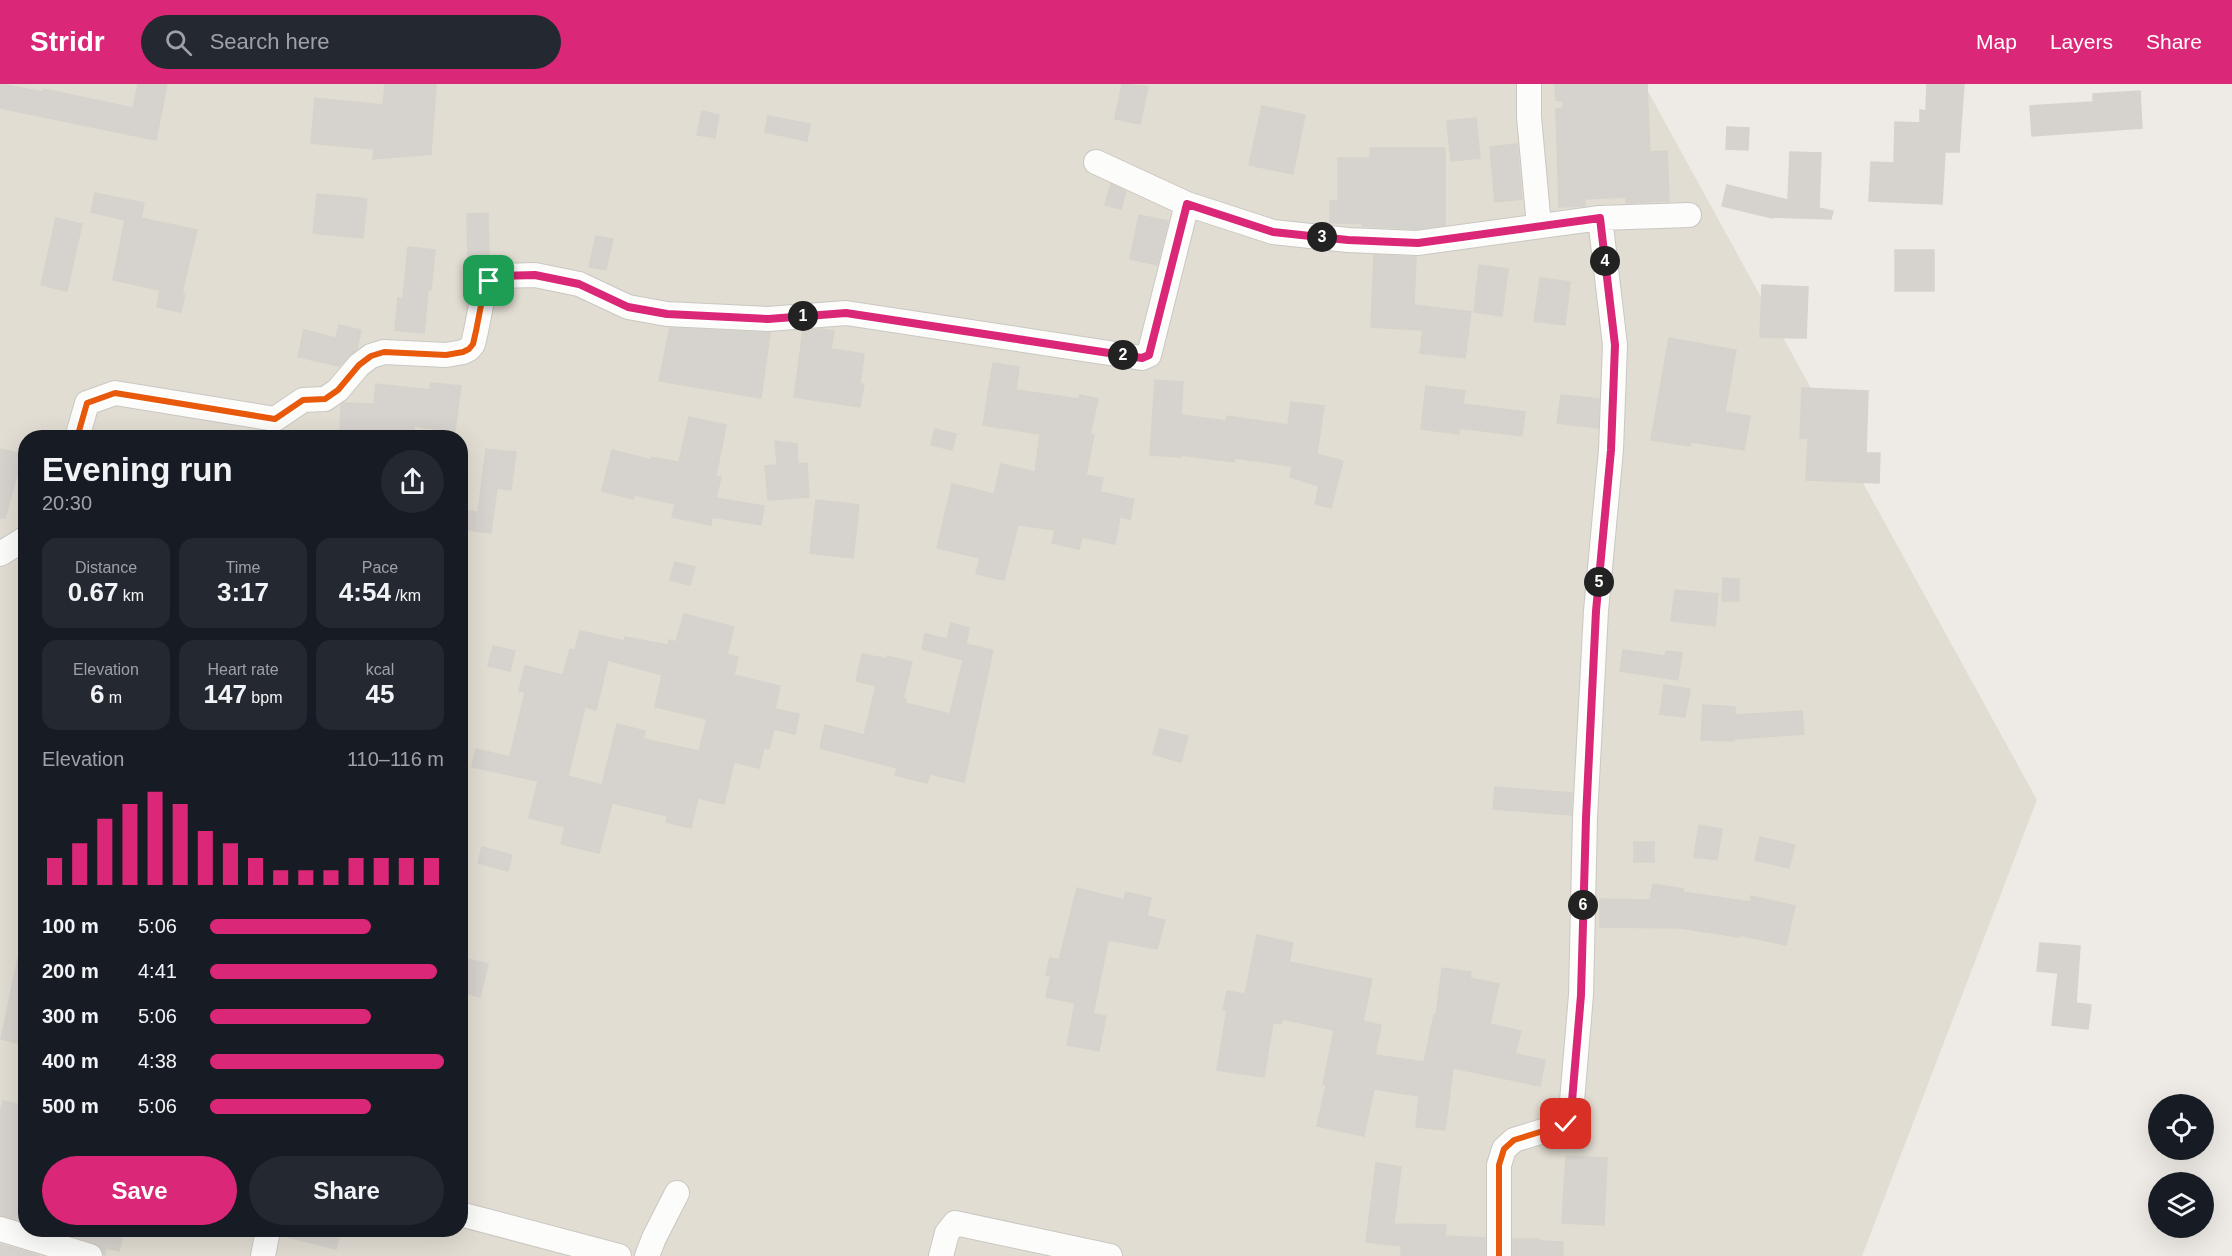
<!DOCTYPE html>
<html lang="en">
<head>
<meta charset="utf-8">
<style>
  body { margin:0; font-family:Arial,sans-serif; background:#242831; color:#f1f3f6; height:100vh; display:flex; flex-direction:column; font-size:22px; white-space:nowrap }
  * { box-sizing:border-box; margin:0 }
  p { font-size:20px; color:#9ea1a6 }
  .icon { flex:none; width:33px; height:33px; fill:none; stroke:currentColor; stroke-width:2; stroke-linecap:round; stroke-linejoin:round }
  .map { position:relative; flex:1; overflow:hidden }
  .sheet { position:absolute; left:18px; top:346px; width:450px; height:807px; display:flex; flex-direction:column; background:#171b24; border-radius:24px; box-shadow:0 6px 24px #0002 }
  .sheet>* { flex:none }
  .buttons { position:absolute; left:2148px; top:1010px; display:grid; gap:12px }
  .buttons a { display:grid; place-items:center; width:66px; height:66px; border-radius:50%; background:#171b24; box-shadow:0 6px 24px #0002; font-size:30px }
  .pin { position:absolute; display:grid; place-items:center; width:51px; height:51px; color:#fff; margin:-26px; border-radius:12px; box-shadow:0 3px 9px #0006 }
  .km { position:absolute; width:30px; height:30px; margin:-15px; border-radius:50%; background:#222; color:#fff; font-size:16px; line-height:30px; text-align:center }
  .round { display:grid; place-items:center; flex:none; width:63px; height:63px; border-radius:32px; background:#242831 }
  .overview { display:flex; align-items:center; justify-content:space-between; height:102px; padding:0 24px }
  h1 { font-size:33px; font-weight:700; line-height:45px }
  .figures { display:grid; grid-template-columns:repeat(3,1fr); gap:9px; height:102px; padding:6px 24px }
  .figures div { display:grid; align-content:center; border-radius:15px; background:#242831; text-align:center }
  .figures b { font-size:26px; font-weight:700 }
  .figures small { font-size:16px; font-weight:400 }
  .figures p { font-size:16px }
  .chart { height:168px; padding:12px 24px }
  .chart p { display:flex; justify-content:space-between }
  .chart svg { width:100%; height:108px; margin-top:6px; stroke:#db2777; stroke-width:6 }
  .action { display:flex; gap:12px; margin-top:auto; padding:12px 24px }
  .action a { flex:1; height:69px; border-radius:36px; background:#db2777; color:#fff; font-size:24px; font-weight:700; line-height:69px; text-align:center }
  .action a+a { background:#242831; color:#f1f3f6 }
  ul { padding:0 24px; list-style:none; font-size:20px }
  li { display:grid; grid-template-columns:96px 72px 1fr; align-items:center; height:45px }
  li i { height:15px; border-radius:8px; background:#db2777 }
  header { display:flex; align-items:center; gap:36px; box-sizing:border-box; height:84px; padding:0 30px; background:#db2777; color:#fff }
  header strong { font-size:28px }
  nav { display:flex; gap:33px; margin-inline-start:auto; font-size:21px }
  .search { width:420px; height:54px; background:#242831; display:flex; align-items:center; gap:15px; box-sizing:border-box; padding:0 21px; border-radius:33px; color:#9ea1a6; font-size:22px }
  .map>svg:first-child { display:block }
  .residential { fill:#e2ddd3; fill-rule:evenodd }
  .building { fill:#d6d2cd; stroke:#d6d2cc; stroke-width:1.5; fill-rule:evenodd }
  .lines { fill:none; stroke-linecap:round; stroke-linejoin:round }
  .street-casing { stroke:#cac7c2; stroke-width:26 }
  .street { stroke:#fcfcfb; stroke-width:24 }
  .cycleway-casing { stroke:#fff; stroke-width:10 }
  .cycleway { stroke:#e8590c; stroke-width:6 }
  .route-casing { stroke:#fff; stroke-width:12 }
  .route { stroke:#db2777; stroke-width:8 }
</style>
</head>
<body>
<header>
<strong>Stridr</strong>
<div class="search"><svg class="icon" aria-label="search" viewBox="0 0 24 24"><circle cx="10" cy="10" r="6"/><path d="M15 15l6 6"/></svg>Search here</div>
<nav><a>Map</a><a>Layers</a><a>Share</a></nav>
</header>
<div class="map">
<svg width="2232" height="1172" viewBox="0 0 2232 1172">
  <rect width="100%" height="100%" fill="#eeebe6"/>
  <path class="residential" d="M 0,0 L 1644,0 L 2037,716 L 1862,1172 L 0,1172 ZM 26,354 L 460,354 L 460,1146 L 26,1146 Z"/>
  <path class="building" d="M 0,0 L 43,8 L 44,5 L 133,24 L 138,0 L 167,0 L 156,56 L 0,24 Z
    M 385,0 L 436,0 L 431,70 L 373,75 L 374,65 L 311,59 L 315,14 L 383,21 Z
    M 1122,0 L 1148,3 L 1140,40 L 1115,35 Z
    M 1555,0 L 1647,0 L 1650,68 L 1667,67 L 1669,117 L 1626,119 L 1626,113 L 1585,115 L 1585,122 L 1559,123 L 1556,25 L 1563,25 L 1563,17 L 1556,16 Z
    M 1927,0 L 1964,0 L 1959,68 L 1945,68 L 1942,120 L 1869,117 L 1871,78 L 1894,79 L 1895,38 L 1920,39 L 1920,26 L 1926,27 Z
    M 2140,7 L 2142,44 L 2032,52 L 2030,22 L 2093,18 L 2093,10 Z
    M 1262,22 L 1305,31 L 1293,90 L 1249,81 Z
    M 702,27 L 719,31 L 715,54 L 697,51 Z
    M 768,32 L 810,40 L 807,57 L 765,48 Z
    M 1476,34 L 1480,74 L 1451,77 L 1447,37 Z
    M 1727,43 L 1749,44 L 1748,66 L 1726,65 Z
    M 1517,60 L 1522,115 L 1495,118 L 1490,63 Z
    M 1370,64 L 1445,64 L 1445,141 L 1416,145 L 1362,142 L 1362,139 L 1330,139 L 1330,117 L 1338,117 L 1338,74 L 1370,74 Z
    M 1790,68 L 1821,69 L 1819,124 L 1833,127 L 1831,135 L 1773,133 L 1772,134 L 1722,122 L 1727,101 L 1788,116 Z
    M 1111,100 L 1126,107 L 1121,125 L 1105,121 Z
    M 95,109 L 144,119 L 141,134 L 197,146 L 182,209 L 185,210 L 181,228 L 157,223 L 160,206 L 113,196 L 125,136 L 91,128 Z
    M 317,110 L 367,115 L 363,154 L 313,149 Z
    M 488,129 L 489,177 L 468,177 L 467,130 Z
    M 1139,131 L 1168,137 L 1157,181 L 1130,175 Z
    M 56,134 L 82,140 L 67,207 L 41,201 Z
    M 596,152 L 613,155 L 606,186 L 589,183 Z
    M 408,163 L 435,166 L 431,206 L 428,206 L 424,249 L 395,246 L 398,214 L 403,215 Z
    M 1895,166 L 1934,166 L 1934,207 L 1895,207 Z
    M 1374,171 L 1416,173 L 1414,221 L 1471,228 L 1465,274 L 1420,269 L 1423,246 L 1371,243 Z
    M 1479,181 L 1508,185 L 1502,232 L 1474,228 Z
    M 1540,194 L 1570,198 L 1565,241 L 1534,237 Z
    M 1762,201 L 1808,203 L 1806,254 L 1760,253 Z
    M 339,241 L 361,246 L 357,265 L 339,282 L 298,273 L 304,246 L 336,254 Z
    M 670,244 L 770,249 L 761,314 L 659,297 Z
    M 821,245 L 834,247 L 831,265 L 864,270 L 860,300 L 864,300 L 860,323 L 794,313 L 803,247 Z
    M 1669,254 L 1736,266 L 1725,328 L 1750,332 L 1744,366 L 1691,358 L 1690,362 L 1651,356 Z
    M 993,279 L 1019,283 L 1016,306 L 1079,315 L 1080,311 L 1098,315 L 1090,351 L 1094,351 L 1086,391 L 1103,394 L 1100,408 L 1134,415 L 1130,435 L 1120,433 L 1115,460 L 1082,453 L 1079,465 L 1052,459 L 1055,446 L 1018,441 L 1004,496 L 976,490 L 980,474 L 937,464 L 952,400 L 994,410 L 1001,380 L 1035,388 L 1040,350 L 983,341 Z
    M 1155,296 L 1183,298 L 1181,331 L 1226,337 L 1227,332 L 1288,341 L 1291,318 L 1324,322 L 1317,370 L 1343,377 L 1331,424 L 1315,420 L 1319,402 L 1290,393 L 1292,382 L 1235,374 L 1234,378 L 1181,371 L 1181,373 L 1150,371 Z
    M 431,299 L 461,302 L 455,348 L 414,342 L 414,354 L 340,354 L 341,321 L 344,319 L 374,320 L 376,300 L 430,306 Z
    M 1426,302 L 1465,307 L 1463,320 L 1525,328 L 1522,352 L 1460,344 L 1459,350 L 1421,345 Z
    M 1802,304 L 1868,307 L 1866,369 L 1880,369 L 1879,399 L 1806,396 L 1808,354 L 1800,354 Z
    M 1561,311 L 1599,315 L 1598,344 L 1557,339 Z
    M 689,333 L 726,341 L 716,392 L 721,393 L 716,414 L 764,422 L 761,441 L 712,433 L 711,441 L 672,433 L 675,420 L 634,411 L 633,415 L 602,407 L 612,366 L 651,376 L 652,373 L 679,378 Z
    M 935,345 L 956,350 L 952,366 L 931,361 Z
    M 775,357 L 797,360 L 798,380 L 807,379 L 809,413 L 768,416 L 765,382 L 777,381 Z
    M 0,365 L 23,370 L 5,434 L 0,434 Z
    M 486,365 L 516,368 L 511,406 L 497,404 L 491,449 L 460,445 L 460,426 L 478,428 Z
    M 816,416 L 859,421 L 853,474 L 810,469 Z
    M 675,478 L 695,483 L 690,501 L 670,496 Z
    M 1723,494 L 1739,495 L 1739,517 L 1722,517 Z
    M 1675,506 L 1718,510 L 1715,542 L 1671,537 Z
    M 684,530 L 734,543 L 727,570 L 738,573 L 734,591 L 780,602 L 775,625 L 799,630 L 795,650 L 774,645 L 769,665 L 764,664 L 759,684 L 734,678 L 724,720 L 698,714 L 691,744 L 666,738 L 668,732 L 612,719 L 599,769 L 561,760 L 565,743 L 529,734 L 538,697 L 472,683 L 476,665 L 510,673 L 525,608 L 519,607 L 525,582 L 563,591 L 570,565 L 575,566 L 580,547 L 624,557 L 625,553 L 668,561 L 669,556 L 676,558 ZM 608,576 L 662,591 L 655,623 L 707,635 L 699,667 L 643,655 L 645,647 L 617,640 L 602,701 L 568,692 L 585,623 L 596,626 Z
    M 951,539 L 969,544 L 966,560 L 993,566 L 964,698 L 930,690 L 927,699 L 895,691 L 897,684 L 820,664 L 825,641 L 864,651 L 876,602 L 856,597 L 862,570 L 887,575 L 887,572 L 912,578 L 903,614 L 906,615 L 905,619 L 950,630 L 963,576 L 922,565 L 925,550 L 947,555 Z
    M 493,562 L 515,567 L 510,587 L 488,582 Z
    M 1623,566 L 1665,572 L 1666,567 L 1682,569 L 1678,596 L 1620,587 Z
    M 1664,601 L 1690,605 L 1685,633 L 1660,630 Z
    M 1703,621 L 1735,623 L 1735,631 L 1802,627 L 1804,650 L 1734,655 L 1734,657 L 1701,656 Z
    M 1160,645 L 1188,652 L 1181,678 L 1153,670 Z
    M 1495,703 L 1572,709 L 1571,731 L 1493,725 Z
    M 1699,741 L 1722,745 L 1717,776 L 1694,773 Z
    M 1760,753 L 1795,761 L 1789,784 L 1755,776 Z
    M 1634,758 L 1654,758 L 1654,778 L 1634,778 Z
    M 482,763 L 512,771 L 508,787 L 478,779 Z
    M 1653,800 L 1683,805 L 1683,808 L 1750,818 L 1751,812 L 1795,822 L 1786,861 L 1739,851 L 1739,853 L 1681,844 L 1600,843 L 1600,815 L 1650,816 Z
    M 1077,804 L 1124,816 L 1126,808 L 1151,814 L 1147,832 L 1165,836 L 1157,865 L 1109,856 L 1108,857 L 1093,930 L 1106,932 L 1099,967 L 1067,961 L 1075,919 L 1046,913 L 1051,892 L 1046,891 L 1050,874 L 1059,876 Z
    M 1257,851 L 1293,859 L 1289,878 L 1372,895 L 1363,937 L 1381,941 L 1375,971 L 1424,978 L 1434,931 L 1436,932 L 1442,884 L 1471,888 L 1470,894 L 1499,900 L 1490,940 L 1521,947 L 1515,970 L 1545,976 L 1540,1002 L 1453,984 L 1445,1046 L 1416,1043 L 1419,1012 L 1374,1005 L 1364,1052 L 1317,1042 L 1326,1001 L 1323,1000 L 1334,946 L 1282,935 L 1281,940 L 1273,939 L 1264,993 L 1217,986 L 1227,926 L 1223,926 L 1227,907 L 1245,910 Z
    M 2040,859 L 2080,862 L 2076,919 L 2091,921 L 2088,945 L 2052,941 L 2058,889 L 2037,887 Z
    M 460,873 L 488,880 L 480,913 L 460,908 Z
    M 18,874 L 26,875 L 26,961 L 1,955 Z
    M 3,1017 L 26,1022 L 26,1138 L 0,1131 L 0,1030 Z
    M 1566,1072 L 1607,1074 L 1604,1141 L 1562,1139 Z
    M 1376,1079 L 1401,1083 L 1394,1140 L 1446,1141 L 1445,1152 L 1485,1154 L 1485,1172 L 1401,1171 L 1401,1162 L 1366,1158 Z
    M 53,1146 L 124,1146 L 119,1167 L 106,1164 L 105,1172 L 101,1163 L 95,1159 Z
    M 284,1146 L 341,1146 L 336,1165 L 283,1152 Z
    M 1513,1155 L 1540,1155 L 1540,1157 L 1563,1158 L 1563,1172 L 1513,1172 Z
    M 0,1160 L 40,1172 L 0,1172 Z"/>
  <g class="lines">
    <defs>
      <path id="street" d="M 1529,0 L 1529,33 L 1539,142
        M 1096,78 L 1187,120 L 1273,148 L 1348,156 L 1417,159 L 1600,134 L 1689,131
        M 77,354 L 87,319 L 115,309 L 275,335 L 303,316 L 325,315 L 338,306 L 359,281 L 371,272 L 384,268 L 446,271 L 463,268 L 469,265 L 473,260 L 476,247 L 484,206 L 489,197 L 495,192 L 535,191 L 579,200 L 628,223 L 667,230 L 768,235 L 846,229 L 1142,274 L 1149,271 L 1187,120
        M 0,470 L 26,454
        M 460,1130 L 619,1172
        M 0,1145 L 90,1172
        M 263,1172 L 268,1146
        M 647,1172 L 654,1154 L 677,1109
        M 941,1172 L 947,1149 L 955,1139 L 1110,1172
        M 1499,1172 L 1499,1081 L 1504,1065 L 1514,1056 L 1566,1040 L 1571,1029 L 1581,911 L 1585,734 L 1596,527 L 1611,366 L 1615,261 L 1600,134"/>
    </defs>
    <use href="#street" class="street-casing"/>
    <use href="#street" class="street"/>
    <defs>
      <path id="cycleway" d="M 77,354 L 87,319 L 115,309 L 275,335 L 303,316 L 325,315 L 338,306 L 359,281 L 371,272 L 384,268 L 446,271 L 463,268 L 469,265 L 473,260 L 476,247 L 484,206 L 489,197 L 495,192 L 535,191 L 579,200 L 628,223 L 667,230 L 768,235 L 846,229 L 1142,274 L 1149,271 L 1187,120
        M 1499,1172 L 1499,1081 L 1504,1065 L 1514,1056 L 1566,1040 L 1571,1029 L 1581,911 L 1585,734 L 1596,527 L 1611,366 L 1615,261 L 1600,134"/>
    </defs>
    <use href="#cycleway" class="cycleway-casing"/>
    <use href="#cycleway" class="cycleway"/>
  </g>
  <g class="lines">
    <defs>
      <path id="route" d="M 489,197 L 495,192 L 535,191 L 579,200 L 628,223 L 667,230 L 768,235 L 846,229 L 1142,274 L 1149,271 L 1187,120 L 1273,148 L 1348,156 L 1418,159 L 1600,134 L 1615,261 L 1611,366 L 1596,527 L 1586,734 L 1581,911 L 1571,1029 L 1566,1040"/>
    </defs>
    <use href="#route" class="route-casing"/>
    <use href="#route" class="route"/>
  </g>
</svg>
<div class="buttons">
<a><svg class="icon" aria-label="locate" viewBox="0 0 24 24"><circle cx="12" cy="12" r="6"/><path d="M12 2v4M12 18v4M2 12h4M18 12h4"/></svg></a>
<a><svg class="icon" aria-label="layers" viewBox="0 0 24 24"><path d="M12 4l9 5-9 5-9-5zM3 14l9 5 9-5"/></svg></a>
</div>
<div class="pin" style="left:489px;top:197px;background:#1e9e55"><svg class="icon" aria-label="arrive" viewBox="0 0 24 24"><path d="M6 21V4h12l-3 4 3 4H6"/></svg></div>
<div class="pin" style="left:1566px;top:1040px;background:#d93025"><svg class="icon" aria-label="check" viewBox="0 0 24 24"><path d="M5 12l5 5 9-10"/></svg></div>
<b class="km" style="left:803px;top:232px">1</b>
<b class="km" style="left:1123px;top:271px">2</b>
<b class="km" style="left:1322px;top:153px">3</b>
<b class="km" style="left:1605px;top:177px">4</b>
<b class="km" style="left:1599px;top:498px">5</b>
<b class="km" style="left:1583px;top:821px">6</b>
<section class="sheet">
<div class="overview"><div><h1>Evening run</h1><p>20:30</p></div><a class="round"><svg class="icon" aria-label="share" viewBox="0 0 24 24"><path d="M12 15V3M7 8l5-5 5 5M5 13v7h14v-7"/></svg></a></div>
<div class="figures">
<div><p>Distance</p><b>0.67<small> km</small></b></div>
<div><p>Time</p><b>3:17</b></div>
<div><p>Pace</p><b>4:54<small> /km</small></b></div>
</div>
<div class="figures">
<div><p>Elevation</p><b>6<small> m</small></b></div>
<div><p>Heart rate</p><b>147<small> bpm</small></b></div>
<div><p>kcal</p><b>45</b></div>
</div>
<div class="chart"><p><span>Elevation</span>110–116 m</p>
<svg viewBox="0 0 160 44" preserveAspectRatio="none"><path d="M5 44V33M15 44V27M25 44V17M35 44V11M45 44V6M55 44V11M65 44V22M75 44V27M85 44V33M95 44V38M105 44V38M115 44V38M125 44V33M135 44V33M145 44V33M155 44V33"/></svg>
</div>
<ul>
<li><b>100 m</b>5:06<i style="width:69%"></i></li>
<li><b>200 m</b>4:41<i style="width:97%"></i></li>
<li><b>300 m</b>5:06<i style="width:69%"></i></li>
<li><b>400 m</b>4:38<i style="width:100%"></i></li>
<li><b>500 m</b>5:06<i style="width:69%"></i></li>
</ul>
<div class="action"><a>Save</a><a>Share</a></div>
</section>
</div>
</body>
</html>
